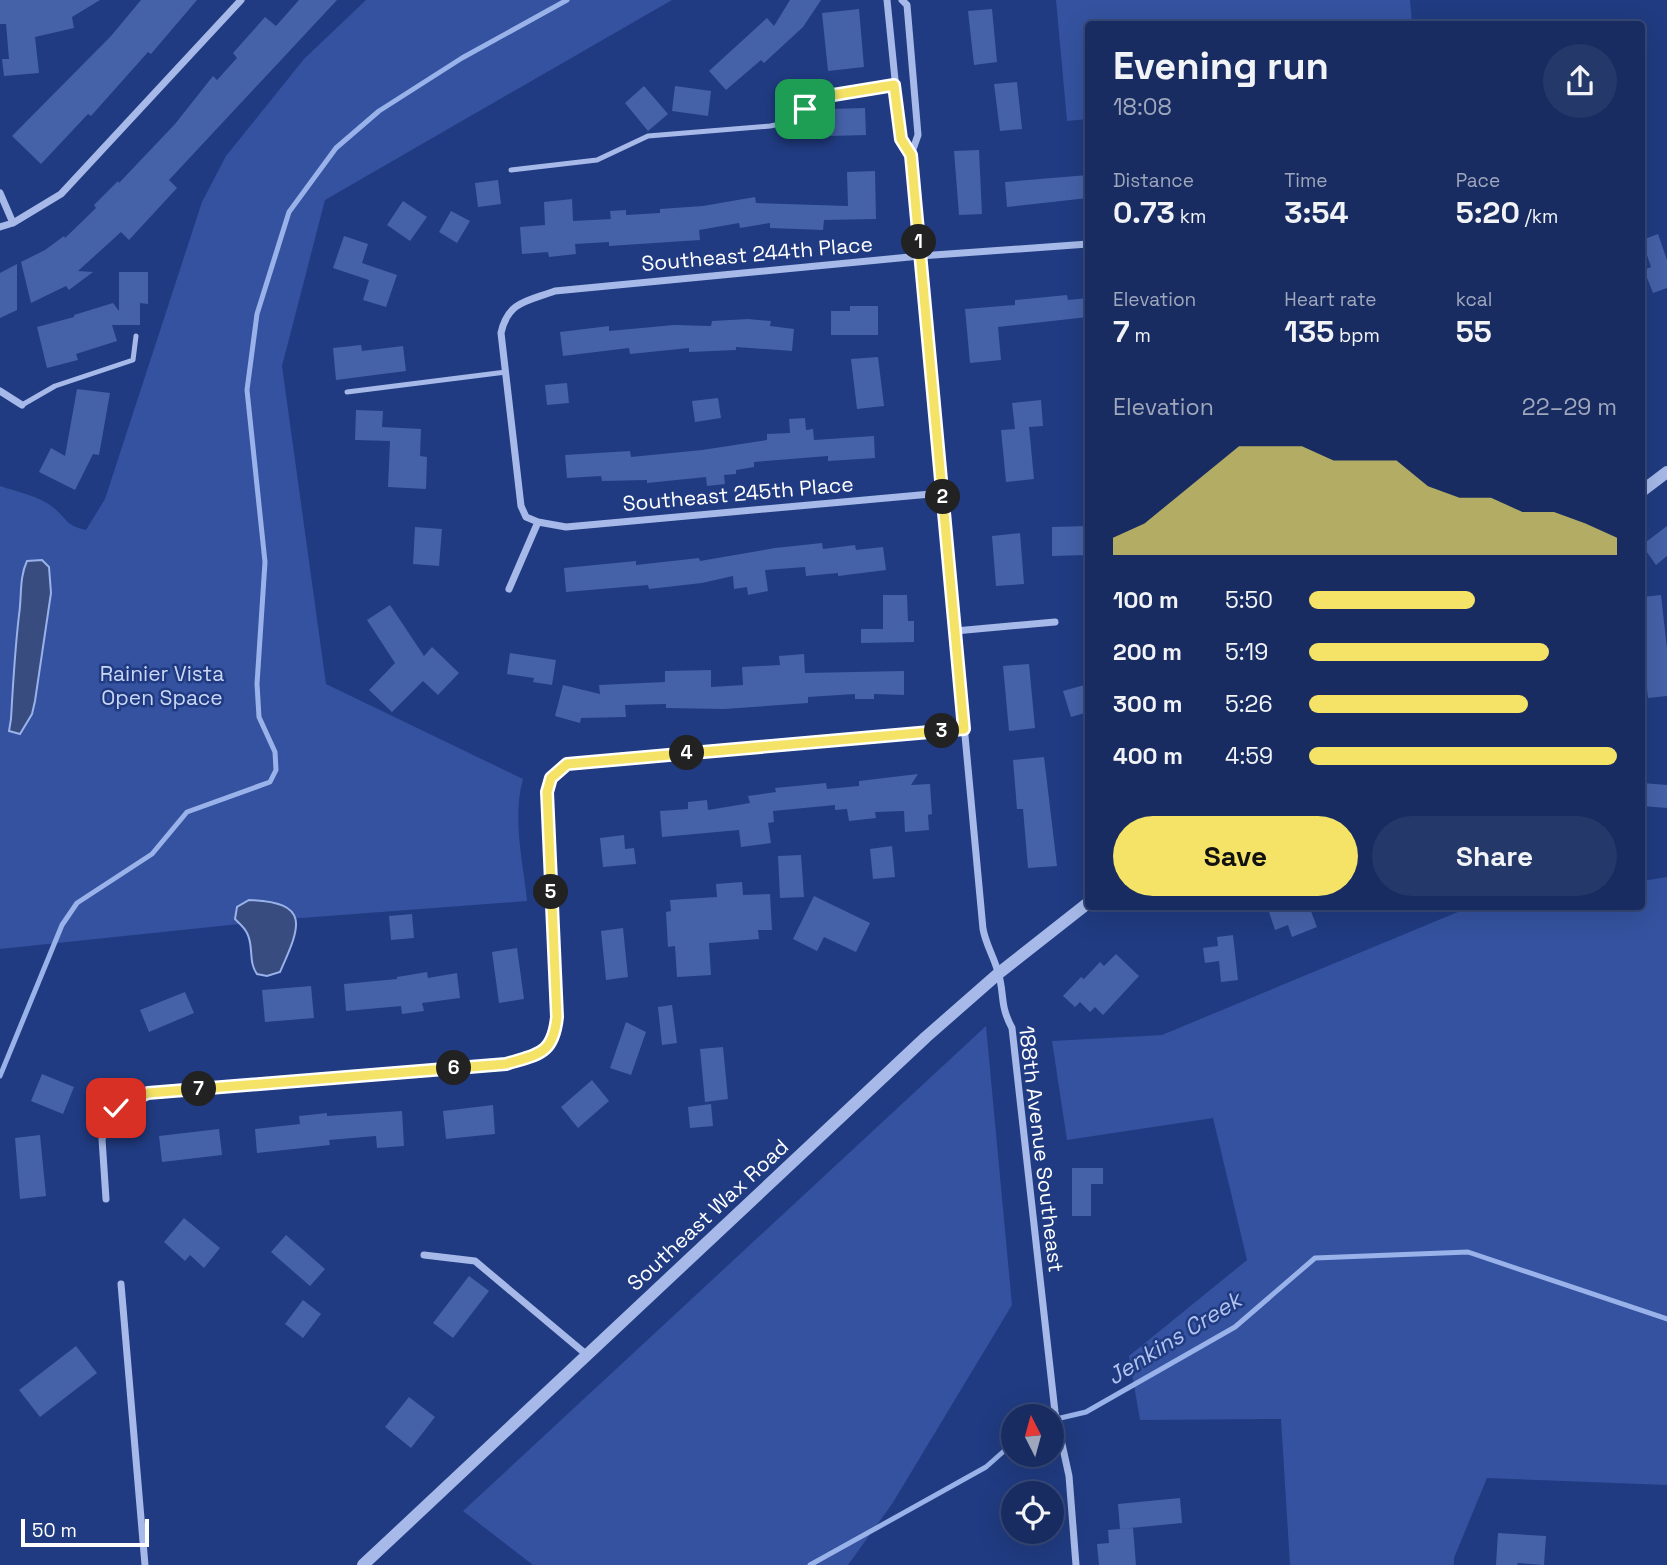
<!DOCTYPE html>
<html lang="en">
<head>
<meta charset="utf-8">
<style>
  body { margin:0; font-family:"Space Grotesk",sans-serif; background:#25386a; color:#f1f3f6; height:100vh; display:flex; flex-direction:column; font-size:26px; white-space:nowrap }
  * { box-sizing:border-box; margin:0 }
  p { font-size:23px; color:#9fa7bd }
  .icon { flex:none; width:38px; height:38px; fill:none; stroke:currentColor; stroke-width:2; stroke-linecap:round; stroke-linejoin:round }
  .map { position:relative; flex:1; overflow:hidden }
  .side { position:absolute; left:1085px; top:21px; width:560px; height:889px; display:flex; flex-direction:column; background:#182c61; border-radius:7px; box-shadow:0 7px 28px #0002,0 0 0 2px #364876 }
  .side>* { flex:none }
  .needle { width:46px; rotate:354deg }
  .tools { position:absolute; left:1001px; top:1404px; display:grid; gap:14px }
  .tools a { display:grid; place-items:center; width:63px; height:63px; border-radius:50%; background:#182c61; box-shadow:0 7px 28px #0002,0 0 0 2px #364876; font-size:35px }
  .scale { position:absolute; left:21px; bottom:18px; width:128px; box-sizing:border-box; padding-left:7px; border:4px solid #fff; border-top:0; font-size:19px; line-height:24px; white-space:nowrap; color:#fff; -webkit-text-stroke:5px #203b81; paint-order:stroke }
  .pin { position:absolute; display:grid; place-items:center; width:60px; height:60px; color:#fff; margin:-30px; border-radius:14px; box-shadow:0 4px 10px #0006 }
  .km { position:absolute; width:35px; height:35px; margin:-18px; border-radius:50%; background:#222; color:#fff; font-size:19px; line-height:35px; text-align:center }
  .round { display:grid; place-items:center; flex:none; width:74px; height:74px; border-radius:37px; background:#25386a }
  .head { display:flex; align-items:center; justify-content:space-between; height:119px; padding:0 28px }
  h1 { font-size:38px; font-weight:700; line-height:52px }
  .stats { display:grid; grid-template-columns:repeat(3,1fr); gap:10px; height:119px; padding:7px 28px }
  .stats div { display:grid; align-content:center }
  .stats b { font-size:30px; font-weight:700 }
  .stats small { font-size:19px; font-weight:400 }
  .stats p { font-size:19px }
  .chart { height:196px; padding:14px 28px }
  .chart p { display:flex; justify-content:space-between }
  .chart svg { width:100%; height:126px; margin-top:7px; fill:#f5e367; opacity:.7 }
  .cta { display:flex; gap:14px; margin-top:auto; padding:14px 28px }
  .cta a { flex:1; height:80px; border-radius:42px; background:#f5e367; color:#111; font-size:28px; font-weight:700; line-height:80px; text-align:center }
  .cta a+a { background:#25386a; color:#f1f3f6 }
  ul { padding:0 28px; list-style:none; font-size:23px }
  li { display:grid; grid-template-columns:112px 84px 1fr; align-items:center; height:52px }
  li i { height:18px; border-radius:9px; background:#f5e367 }
  .map>svg:first-child { display:block }
  .green { fill:#34529f }
  .water { fill:#384c80; stroke:#99b2e9; stroke-width:2 }
  .lines { fill:none; stroke-linecap:round; stroke-linejoin:round }
  .stream { stroke:#99b2e9; stroke-width:5 }
  .building { fill:#4561a8 }
  .service { stroke:#a6b9e8; stroke-width:5 }
  .minor { stroke:#a6b9e8; stroke-width:7 }
  .tertiary { stroke:#a6b9e8; stroke-width:12 }
  .route-casing { stroke:#fff; stroke-width:14 }
  .route { stroke:#f5e367; stroke-width:9 }
  .labels { text-anchor:middle; stroke-width:5; stroke-linejoin:round; paint-order:stroke }
  .street-label { font-size:21px; fill:#fff; stroke:#203b81 }
  .park-label { font-size:21px; fill:#cad7f6; stroke:#203b81 }
  .water-label { font-size:23px; font-style:italic; fill:#b1c4f0; stroke:#203b81 }
</style>
</head>
<body>
<div class="map">
<svg width="1667" height="1565" viewBox="0 0 1667 1565">
  <rect width="100%" height="100%" fill="#203b81"/>
  <path class="green" d="M 366,0 L 672,0 L 325,200 L 282,366 L 326,684 L 523,779 C 512,818 523,861 527,901 L 288,919 L 0,949 L 0,486 C 18,492 39,496 54,508 C 69,521 65,525 86,530 L 105,499 L 202,202 L 226,156 L 304,59 Z
    M 1056,0 L 1410,0 L 1412,24 L 1088,24 L 1088,119 L 1067,121 Z
    M 1667,877 L 1667,1485 L 1487,1478 L 1454,1558 L 1454,1565 L 1290,1565 L 1281,1419 L 1140,1420 L 1129,1356 L 1247,1260 L 1213,1118 L 1067,1140 L 1052,1041 L 1162,1035 L 1465,909 L 1484,906 L 1642,906 L 1642,881 Z
    M 986,1026 L 1012,1305 L 892,1504 L 848,1565 L 533,1565 L 463,1511 Z"/>
  <path class="water" d="M 42,560 L 49,567 L 51,593 L 35,701 L 32,714 L 20,734 L 9,731 L 11,719 C 13,683 15,649 19,615 C 22,596 19,578 27,561 Z
    M 249,900 C 312,902 300,927 280,972 L 267,976 L 257,974 C 248,962 254,946 247,933 C 245,928 239,923 235,919 L 237,907 Z"/>
  <g class="lines">
    <path class="stream" d="M 0,1076 L 62,925 L 77,903 L 152,854 L 187,812 L 270,782 L 276,770 L 275,752 L 259,717 L 257,684 L 265,562 L 247,390 L 257,314 L 289,212 L 336,148 L 379,111 L 462,58 L 567,0
      M 1052,1420 L 1086,1412 L 1235,1327 L 1315,1258 L 1468,1252 L 1667,1319
      M 810,1565 L 986,1467 L 1013,1443"/>
  </g>
  <path class="building" d="M 0,0 L 100,0 L 72,17 L 74,28 L 35,37 L 39,73 L 4,76 L 2,59 L 9,59 L 6,24 L 0,24 Z
    M 141,0 L 197,0 L 151,54 L 148,52 L 91,116 L 88,114 L 41,164 L 12,136 L 111,36 Z
    M 299,0 L 337,0 L 169,180 L 177,188 L 129,240 L 121,232 L 78,271 L 93,272 L 69,290 L 66,286 L 31,303 L 21,262 L 45,250 L 64,236 L 65,238 L 96,208 L 94,205 L 118,181 L 119,183 L 175,124 L 213,76 L 217,80 L 237,58 L 233,53 L 265,17 L 276,26 Z
    M 790,0 L 821,0 L 803,27 L 764,63 L 761,60 L 726,90 L 709,71 L 767,18 L 774,26 Z
    M 859,9 L 864,67 L 828,71 L 822,13 Z
    M 992,9 L 997,62 L 974,65 L 968,11 Z
    M 1017,82 L 1022,129 L 1000,131 L 994,84 Z
    M 644,86 L 668,114 L 648,131 L 625,103 Z
    M 675,86 L 711,91 L 708,116 L 672,111 Z
    M 865,108 L 866,135 L 830,136 L 829,109 Z
    M 979,150 L 982,214 L 959,215 L 954,151 Z
    M 875,171 L 876,219 L 824,220 L 823,230 L 770,228 L 770,223 L 740,228 L 739,223 L 699,230 L 700,240 L 609,246 L 609,242 L 575,244 L 576,254 L 549,257 L 548,252 L 522,254 L 520,227 L 545,225 L 544,202 L 572,199 L 573,221 L 611,219 L 610,211 L 626,210 L 626,215 L 660,213 L 660,209 L 703,206 L 755,197 L 756,203 L 848,206 L 847,172 Z
    M 1088,175 L 1088,198 L 1007,207 L 1005,182 Z
    M 498,180 L 501,204 L 478,207 L 475,183 Z
    M 403,201 L 427,217 L 410,241 L 387,225 Z
    M 451,211 L 470,221 L 457,243 L 439,232 Z
    M 1658,234 L 1667,260 L 1667,288 L 1653,293 L 1644,270 L 1651,267 L 1642,240 Z
    M 344,236 L 368,244 L 362,263 L 397,275 L 386,307 L 363,300 L 369,280 L 333,268 Z
    M 17,264 L 17,310 L 0,318 L 0,273 Z
    M 119,272 L 148,272 L 148,304 L 140,303 L 140,325 L 112,325 L 117,341 L 76,354 L 78,360 L 47,368 L 37,327 L 74,317 L 74,315 L 113,303 L 119,311 Z
    M 1067,295 L 1068,300 L 1088,298 L 1088,317 L 998,327 L 1001,360 L 970,363 L 965,309 L 1015,305 L 1015,300 Z
    M 850,306 L 878,306 L 878,335 L 831,335 L 831,311 L 850,311 Z
    M 748,319 L 771,321 L 770,326 L 794,329 L 792,351 L 736,347 L 736,350 L 689,352 L 689,348 L 630,354 L 629,348 L 563,356 L 560,332 L 609,326 L 609,331 L 674,325 L 711,326 L 712,321 Z
    M 361,345 L 362,351 L 403,346 L 406,371 L 336,380 L 333,348 Z
    M 878,357 L 884,406 L 857,409 L 851,359 Z
    M 567,383 L 569,403 L 547,405 L 545,385 Z
    M 77,389 L 110,393 L 99,455 L 93,454 L 75,490 L 39,472 L 51,448 L 65,456 Z
    M 718,398 L 721,418 L 695,422 L 692,401 Z
    M 1041,400 L 1043,426 L 1029,427 L 1034,479 L 1006,482 L 1001,430 L 1015,429 L 1012,403 Z
    M 356,410 L 383,411 L 382,427 L 421,429 L 420,456 L 427,457 L 426,489 L 388,487 L 390,441 L 355,440 Z
    M 805,418 L 806,430 L 813,429 L 814,440 L 874,436 L 875,458 L 828,461 L 828,456 L 754,462 L 754,467 L 736,470 L 736,474 L 724,475 L 725,484 L 707,486 L 706,477 L 647,483 L 647,480 L 602,481 L 601,476 L 567,478 L 565,455 L 630,451 L 631,457 L 702,450 L 767,440 L 767,434 L 790,433 L 789,419 Z
    M 1088,526 L 1088,555 L 1052,556 L 1052,527 Z
    M 1667,526 L 1667,556 L 1656,565 L 1642,545 Z
    M 415,527 L 442,529 L 439,566 L 413,564 Z
    M 1020,533 L 1024,584 L 996,586 L 992,536 Z
    M 822,543 L 823,549 L 855,545 L 856,550 L 883,547 L 886,570 L 838,576 L 838,573 L 806,576 L 805,567 L 765,570 L 768,591 L 748,595 L 747,587 L 734,589 L 733,576 L 702,583 L 649,589 L 648,585 L 566,592 L 564,568 L 636,561 L 636,565 L 699,558 L 700,561 L 775,548 Z
    M 883,595 L 907,595 L 908,621 L 914,621 L 914,642 L 861,643 L 861,629 L 883,629 Z
    M 1661,595 L 1667,649 L 1667,696 L 1648,698 L 1642,640 L 1642,597 Z
    M 390,605 L 424,656 L 432,647 L 459,673 L 438,695 L 423,681 L 392,712 L 369,690 L 395,663 L 367,620 Z
    M 510,653 L 556,660 L 552,685 L 533,682 L 534,678 L 507,674 Z
    M 804,654 L 805,673 L 904,671 L 904,695 L 874,694 L 874,699 L 855,699 L 855,694 L 808,697 L 808,703 L 724,709 L 666,708 L 666,704 L 625,705 L 626,717 L 581,718 L 580,723 L 555,716 L 563,685 L 600,694 L 599,685 L 665,682 L 665,671 L 711,670 L 711,687 L 743,685 L 742,667 L 780,665 L 779,656 Z
    M 1029,664 L 1035,728 L 1009,731 L 1003,666 Z
    M 1088,684 L 1088,712 L 1071,717 L 1063,691 Z
    M 1044,757 L 1057,866 L 1028,868 L 1023,809 L 1017,809 L 1013,760 Z
    M 918,774 L 911,785 L 930,784 L 932,814 L 928,815 L 929,830 L 905,832 L 904,811 L 875,812 L 876,818 L 849,821 L 847,809 L 835,810 L 835,805 L 773,811 L 774,822 L 768,823 L 771,843 L 741,847 L 739,830 L 662,837 L 660,811 L 688,809 L 688,802 L 707,800 L 708,810 L 750,803 L 748,796 L 776,792 L 775,788 L 826,783 L 827,789 L 859,786 L 859,781 Z
    M 1642,783 L 1667,785 L 1667,808 L 1642,806 Z
    M 624,835 L 625,849 L 634,848 L 636,864 L 603,867 L 600,838 Z
    M 892,846 L 895,877 L 873,879 L 870,849 Z
    M 801,855 L 804,897 L 780,898 L 778,856 Z
    M 742,882 L 743,895 L 770,894 L 772,930 L 758,930 L 759,939 L 709,943 L 711,975 L 677,977 L 675,946 L 668,947 L 666,912 L 671,911 L 670,900 L 717,897 L 716,884 Z
    M 814,896 L 870,923 L 856,952 L 824,937 L 817,951 L 793,939 Z
    M 1267,906 L 1309,906 L 1317,927 L 1292,937 L 1288,925 L 1275,930 Z
    M 412,914 L 414,938 L 391,940 L 389,916 Z
    M 623,928 L 628,977 L 606,980 L 601,931 Z
    M 1233,935 L 1238,980 L 1221,982 L 1219,961 L 1205,963 L 1203,948 L 1218,946 L 1217,937 Z
    M 517,948 L 524,999 L 499,1003 L 492,952 Z
    M 1116,954 L 1139,976 L 1103,1015 L 1095,1007 L 1090,1012 L 1080,1002 L 1075,1007 L 1063,996 L 1081,977 L 1084,979 L 1100,962 L 1104,966 Z
    M 427,972 L 428,978 L 457,973 L 460,998 L 422,1003 L 424,1011 L 402,1014 L 401,1006 L 346,1011 L 344,984 L 397,979 L 397,977 Z
    M 311,986 L 314,1018 L 265,1022 L 262,990 Z
    M 185,992 L 194,1013 L 149,1032 L 140,1010 Z
    M 672,1005 L 677,1043 L 662,1045 L 658,1007 Z
    M 626,1022 L 646,1032 L 631,1075 L 610,1068 Z
    M 723,1047 L 728,1099 L 705,1102 L 700,1049 Z
    M 42,1074 L 74,1087 L 63,1114 L 31,1101 Z
    M 592,1080 L 609,1101 L 578,1128 L 561,1107 Z
    M 711,1104 L 713,1126 L 690,1128 L 688,1107 Z
    M 493,1105 L 495,1134 L 446,1139 L 443,1111 Z
    M 402,1111 L 404,1146 L 377,1148 L 376,1136 L 329,1140 L 330,1145 L 257,1153 L 255,1129 L 300,1124 L 299,1116 L 327,1113 L 327,1116 Z
    M 219,1129 L 222,1155 L 162,1162 L 159,1136 Z
    M 40,1135 L 46,1196 L 20,1199 L 15,1138 Z
    M 1072,1168 L 1103,1168 L 1103,1184 L 1091,1184 L 1091,1216 L 1072,1216 Z
    M 184,1218 L 220,1248 L 204,1268 L 190,1255 L 185,1261 L 164,1242 Z
    M 286,1235 L 325,1269 L 310,1286 L 271,1252 Z
    M 469,1276 L 489,1291 L 453,1338 L 433,1323 Z
    M 303,1300 L 321,1314 L 303,1338 L 285,1324 Z
    M 76,1346 L 97,1373 L 40,1417 L 19,1390 Z
    M 409,1397 L 435,1417 L 411,1448 L 385,1427 Z
    M 1180,1498 L 1182,1523 L 1120,1529 L 1118,1504 Z
    M 1133,1528 L 1136,1565 L 1099,1565 L 1097,1544 L 1109,1543 L 1108,1530 Z
    M 1498,1533 L 1546,1536 L 1544,1565 L 1518,1563 L 1517,1565 L 1496,1565 Z"/>
  <g class="lines">
    <path class="service" d="M 511,170 L 597,160 L 648,136 L 770,126 L 791,122 L 815,98 L 894,85
      M 347,392 L 506,372
      M 22,405 L 55,386 L 133,360 L 136,336"/>
    <path class="minor" d="M 887,0 L 901,139 L 911,155 L 918,135 L 907,5 L 902,0
      M 911,155 L 983,929 C 986,945 994,957 998,972 C 1005,994 999,1004 1012,1028 L 1055,1412 L 1069,1476 L 1076,1565
      M 0,193 L 13,223
      M 0,227 L 13,223 L 61,194 L 241,0
      M 0,391 L 22,405
      M 538,522 L 566,527 L 942,493
      M 509,589 L 538,522 L 526,517 L 521,506 L 501,333 C 508,301 528,301 555,291 L 920,256 L 1088,244
      M 955,631 L 1055,622
      M 106,1199 L 102,1139 L 116,1108 L 148,1093 L 505,1064 C 537,1054 553,1054 557,1017 L 547,792 L 551,778 L 567,764 L 964,729
      M 424,1255 L 475,1261 L 587,1355
      M 121,1284 L 145,1565"/>
    <path class="tertiary" d="M 1642,491 L 1667,472
      M 363,1565 L 926,1037 L 999,973 L 1088,903"/>
  </g>
  <g class="lines">
    <defs>
      <path id="route" d="M 116,1108 L 148,1093 L 506,1064 C 538,1054 553,1055 557,1017 L 547,792 L 551,778 L 567,764 L 964,729 L 911,155 L 901,139 L 894,85 L 815,98 L 805,109"/>
    </defs>
    <use href="#route" class="route-casing"/>
    <use href="#route" class="route"/>
  </g>
  <g class="labels">
    <g class="street-label">
      <text transform="translate(757 254) rotate(-5)" y="7">Southeast 244th Place</text>
      <text transform="translate(738 494) rotate(-5)" y="7">Southeast 245th Place</text>
      <text transform="translate(1041 1149) rotate(83)" y="7">188th Avenue Southeast</text>
      <text transform="translate(708 1215) rotate(-43)" y="7">Southeast Wax Road</text>
    </g>
    <g class="park-label">
      <text x="162" y="681">Rainier Vista<tspan x="162" dy="24">Open Space</tspan></text>
    </g>
    <g class="water-label">
      <text transform="translate(1174 1338) rotate(-32)" y="8">Jenkins Creek</text>
    </g>
  </g>
</svg>
<div class="tools">
<a><svg class="needle" viewBox="-14 -14 28 28"><path d="M0-13l5 13h-10z" fill="#e53935"/><path d="M0 13l5-13h-10z" fill="#9fa7bd"/></svg></a>
<a><svg class="icon" aria-label="locate" viewBox="0 0 24 24"><circle cx="12" cy="12" r="6"/><path d="M12 2v4M12 18v4M2 12h4M18 12h4"/></svg></a>
</div>
<div class="scale">50 m</div>
<div class="pin" style="left:805px;top:109px;background:#1e9e55"><svg class="icon" aria-label="arrive" viewBox="0 0 24 24"><path d="M6 21V4h12l-3 4 3 4H6"/></svg></div>
<div class="pin" style="left:116px;top:1108px;background:#d93025"><svg class="icon" aria-label="check" viewBox="0 0 24 24"><path d="M5 12l5 5 9-10"/></svg></div>
<b class="km" style="left:919px;top:242px">1</b>
<b class="km" style="left:943px;top:497px">2</b>
<b class="km" style="left:942px;top:731px">3</b>
<b class="km" style="left:687px;top:753px">4</b>
<b class="km" style="left:551px;top:892px">5</b>
<b class="km" style="left:454px;top:1068px">6</b>
<b class="km" style="left:199px;top:1089px">7</b>
<section class="side">
<div class="head"><div><h1>Evening run</h1><p>18:08</p></div><a class="round"><svg class="icon" aria-label="share" viewBox="0 0 24 24"><path d="M12 15V3M7 8l5-5 5 5M5 13v7h14v-7"/></svg></a></div>
<div class="stats">
<div><p>Distance</p><b>0.73<small> km</small></b></div>
<div><p>Time</p><b>3:54</b></div>
<div><p>Pace</p><b>5:20<small> /km</small></b></div>
</div>
<div class="stats">
<div><p>Elevation</p><b>7<small> m</small></b></div>
<div><p>Heart rate</p><b>135<small> bpm</small></b></div>
<div><p>kcal</p><b>55</b></div>
</div>
<div class="chart"><p><span>Elevation</span>22–29 m</p>
<svg viewBox="0 0 160 44" preserveAspectRatio="none"><path d="M0 44V38L10 33L20 24L30 15L40 6L50 6L60 6L70 11L80 11L90 11L100 20L110 24L120 24L130 29L140 29L150 33L160 38V44z"/></svg>
</div>
<ul>
<li><b>100 m</b>5:50<i style="width:54%"></i></li>
<li><b>200 m</b>5:19<i style="width:78%"></i></li>
<li><b>300 m</b>5:26<i style="width:71%"></i></li>
<li><b>400 m</b>4:59<i style="width:100%"></i></li>
</ul>
<div class="cta"><a>Save</a><a>Share</a></div>
</section>
</div>
</body>
</html>
